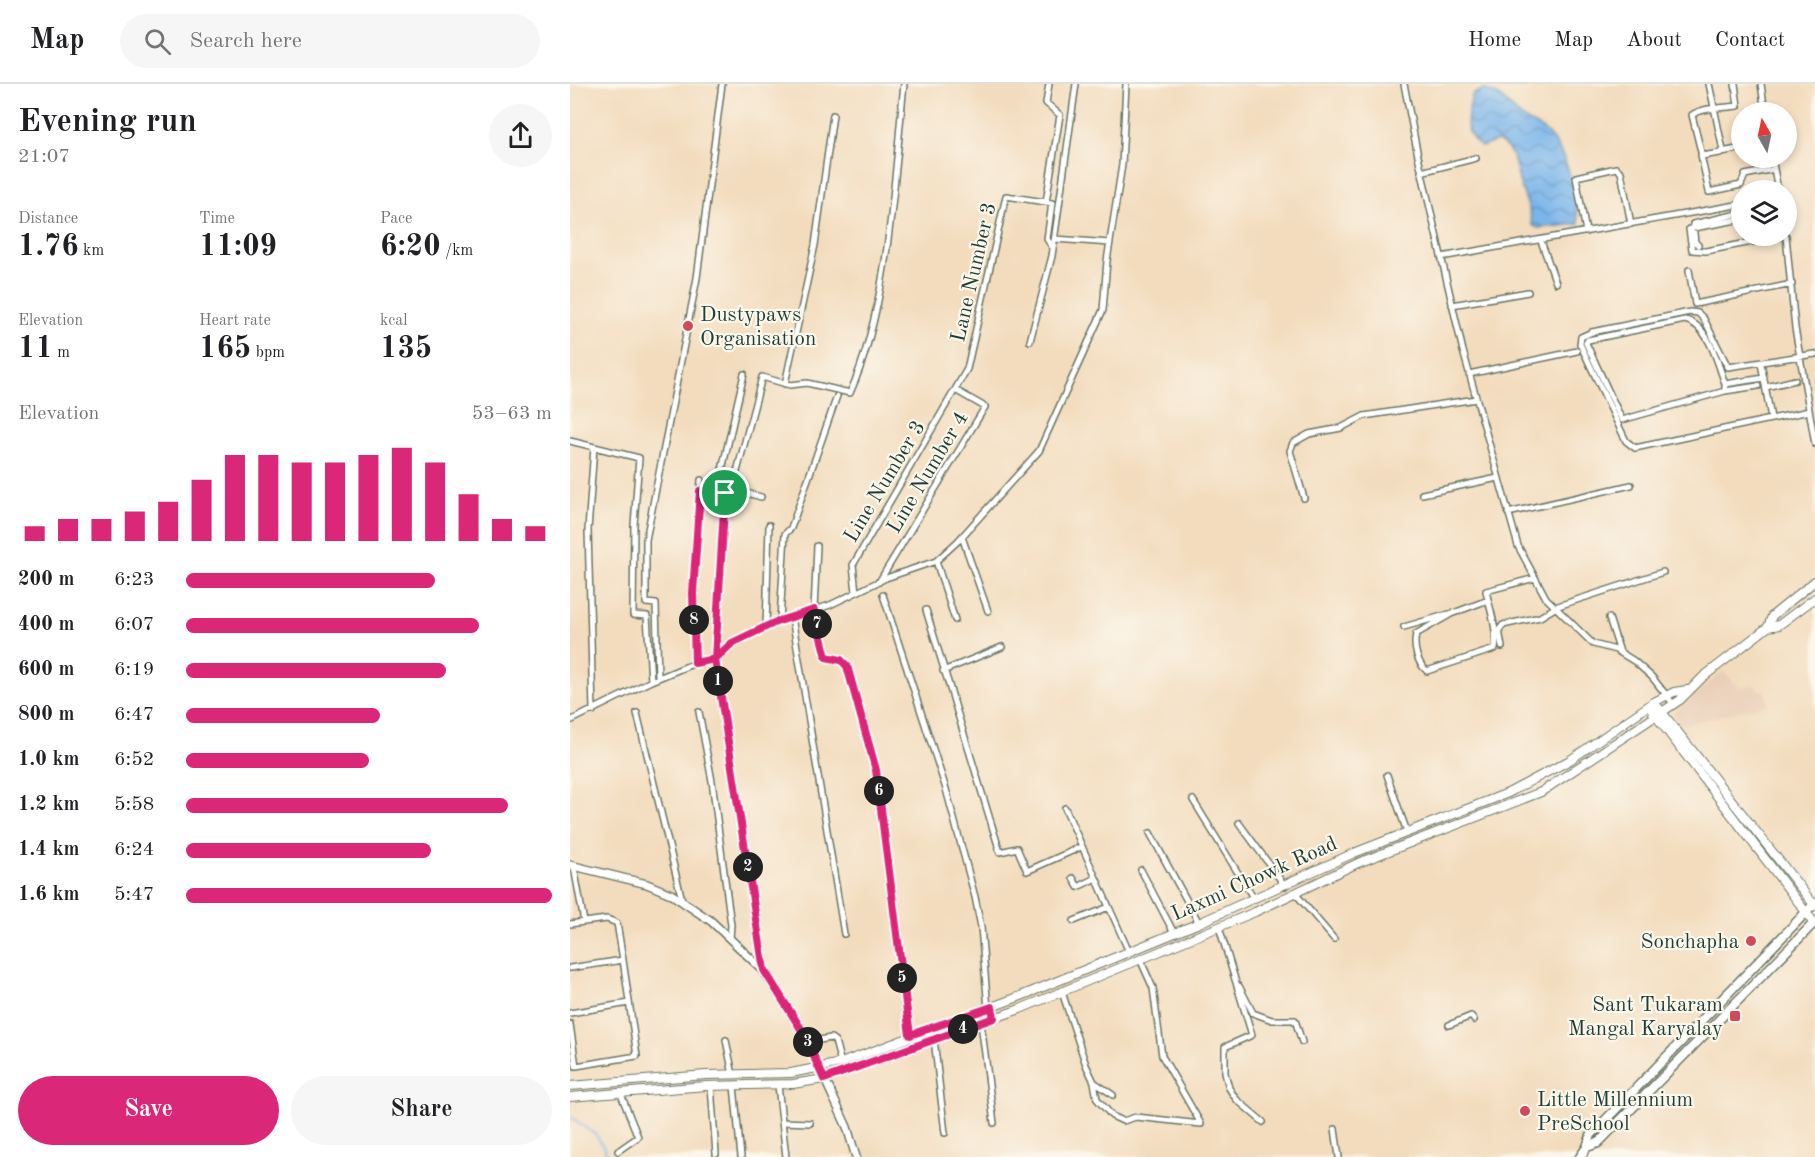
<!DOCTYPE html>
<html lang="en">
<head>
<meta charset="utf-8">
<style>
  body { margin:0; font-family:"Old Standard TT",serif; background:#f6f6f6; color:#202124; height:100vh; display:flex; flex-direction:column; font-size:22px; white-space:nowrap }
  * { box-sizing:border-box; margin:0 }
  p { font-size:20px; color:#757577 }
  .icon { flex:none; width:33px; height:33px; fill:none; stroke:currentColor; stroke-width:2; stroke-linecap:round; stroke-linejoin:round }
  .map { position:relative; flex:1; overflow:hidden }
  .side { display:flex; flex-direction:column; background:#fff; width:570px }
  .side>* { flex:none }
  .needle { width:39px; rotate:351deg }
  .buttons { position:absolute; left:1161px; top:18px; display:grid; gap:12px }
  .buttons a { display:grid; place-items:center; width:66px; height:66px; border-radius:50%; background:#fff; box-shadow:0 3px 9px #0003; font-size:30px }
  .pin { position:absolute; display:grid; place-items:center; width:51px; height:51px; color:#fff; margin:-26px; border:3px solid #fff; border-radius:50%; box-shadow:0 2px 6px #0007 }
  .km { position:absolute; width:30px; height:30px; margin:-15px; border-radius:50%; background:#222; color:#fff; font-size:16px; line-height:30px; text-align:center }
  .round { display:grid; place-items:center; flex:none; width:63px; height:63px; border-radius:32px; background:#f6f6f6 }
  .head { display:flex; align-items:center; justify-content:space-between; height:102px; padding:0 18px }
  h1 { font-size:33px; font-weight:600; line-height:45px }
  .figures { display:grid; grid-template-columns:repeat(3,1fr); gap:9px; height:102px; padding:6px 18px }
  .figures div { display:grid; align-content:center }
  .figures b { font-size:30px; font-weight:600 }
  .figures small { font-size:16px; font-weight:400 }
  .figures p { font-size:16px }
  .chart { height:168px; padding:12px 18px }
  .chart p { display:flex; justify-content:space-between }
  .chart svg { width:100%; height:108px; margin-top:6px; stroke:#db2777; stroke-width:6 }
  .cta { display:flex; gap:12px; margin-top:auto; padding:12px 18px }
  .cta a { flex:1; height:69px; border-radius:36px; background:#db2777; color:#fff; font-size:24px; font-weight:600; line-height:69px; text-align:center }
  .cta a+a { background:#f6f6f6; color:#202124 }
  ul { padding:0 18px; list-style:none; font-size:20px }
  li { display:grid; grid-template-columns:96px 72px 1fr; align-items:center; height:45px }
  li i { height:15px; border-radius:8px; background:#db2777 }
  header { display:flex; align-items:center; gap:36px; box-sizing:border-box; height:84px; padding:0 30px; background:#fff; border-bottom:2px solid #e0e0e0 }
  header strong { font-size:28px }
  nav { display:flex; gap:33px; margin-inline-start:auto; font-size:21px }
  .search { width:420px; height:54px; background:#f6f6f6; display:flex; align-items:center; gap:15px; box-sizing:border-box; padding:0 21px; border-radius:33px; color:#757577; font-size:22px }
  main { display:flex; flex:1; min-height:0 }
  .map>svg:first-child { display:block }
  .built { fill:#eacfb8 }
  .water { fill:url(#water-waves); stroke:#4c7990; stroke-width:1.5 }
  .lines { fill:none; stroke-linecap:round; stroke-linejoin:round }
  .stream { stroke:#7ab5eb; stroke-width:2 }
  .minor-casing { stroke:#697564; stroke-width:8 }
  .tertiary-casing { stroke:#697564; stroke-width:10 }
  .secondary-casing { stroke:#697564; stroke-width:10 }
  .primary-casing { stroke:#697564; stroke-width:11 }
  .minor { stroke:#fff; stroke-width:5 }
  .tertiary { stroke:#fff; stroke-width:7 }
  .secondary { stroke:#fff; stroke-width:8 }
  .primary { stroke:#fff; stroke-width:8 }
  .route-casing { stroke:#fff; stroke-width:12 }
  .route { stroke:#db2777; stroke-width:8 }
  .poi-dot { fill:#d1495b; stroke:#fbf7ec; stroke-width:2 }
  .labels { text-anchor:middle; stroke-width:4.5; stroke-linejoin:round; paint-order:stroke }
  .street-label { font-size:21px; fill:#1f3d34; stroke:#fbf7ec }
  .poi-label { font-size:21px; fill:#1f3d34; stroke:#fbf7ec; text-anchor:start }
</style>
</head>
<body>
<header>
<strong>Map</strong>
<div class="search"><svg class="icon" aria-label="search" viewBox="0 0 24 24"><circle cx="10" cy="10" r="6"/><path d="M15 15l6 6"/></svg>Search here</div>
<nav><a>Home</a><a>Map</a><a>About</a><a>Contact</a></nav>
</header>
<main>
<section class="side">
<div class="head"><div><h1>Evening run</h1><p>21:07</p></div><a class="round"><svg class="icon" aria-label="share" viewBox="0 0 24 24"><path d="M12 15V3M7 8l5-5 5 5M5 13v7h14v-7"/></svg></a></div>
<div class="figures">
<div><p>Distance</p><b>1.76<small> km</small></b></div>
<div><p>Time</p><b>11:09</b></div>
<div><p>Pace</p><b>6:20<small> /km</small></b></div>
</div>
<div class="figures">
<div><p>Elevation</p><b>11<small> m</small></b></div>
<div><p>Heart rate</p><b>165<small> bpm</small></b></div>
<div><p>kcal</p><b>135</b></div>
</div>
<div class="chart"><p><span>Elevation</span>53–63 m</p>
<svg viewBox="0 0 160 44" preserveAspectRatio="none"><path d="M5 44V38M15 44V35M25 44V35M35 44V32M45 44V28M55 44V19M65 44V9M75 44V9M85 44V12M95 44V12M105 44V9M115 44V6M125 44V12M135 44V25M145 44V35M155 44V38"/></svg>
</div>
<ul>
<li><b>200 m</b>6:23<i style="width:68%"></i></li>
<li><b>400 m</b>6:07<i style="width:80%"></i></li>
<li><b>600 m</b>6:19<i style="width:71%"></i></li>
<li><b>800 m</b>6:47<i style="width:53%"></i></li>
<li><b>1.0 km</b>6:52<i style="width:50%"></i></li>
<li><b>1.2 km</b>5:58<i style="width:88%"></i></li>
<li><b>1.4 km</b>6:24<i style="width:67%"></i></li>
<li><b>1.6 km</b>5:47<i style="width:100%"></i></li>
</ul>
<div class="cta"><a>Save</a><a>Share</a></div>
</section>
<div class="map">
<svg width="1245" height="1073" viewBox="0 0 1245 1073">
  <defs>
    <pattern id="water-waves" width="16" height="10" patternUnits="userSpaceOnUse" patternTransform="scale(1.5)"><rect width="16" height="10" fill="#7ab5eb"/><path d="M0 5q4-4 8 0t8 0" fill="none" stroke="#6394bf"/></pattern>
  </defs>
  <rect width="100%" height="100%" fill="#fbf7ec"/>
  <filter id="ink" filterUnits="userSpaceOnUse"><feTurbulence type="fractalNoise" baseFrequency=".0167" numOctaves="2"/><feDisplacementMap in="SourceGraphic" scale="12" xChannelSelector="R" yChannelSelector="G"/><feConvolveMatrix kernelMatrix="1 2 1 2 8 2 1 2 1" color-interpolation-filters="sRGB"/></filter>
  <filter id="wash" filterUnits="userSpaceOnUse"><feTurbulence type="fractalNoise" baseFrequency=".008" numOctaves="4" result="noise"/><feDisplacementMap in="SourceGraphic" scale="24" xChannelSelector="R" yChannelSelector="G"/><feGaussianBlur stdDeviation="1.35" result="paint"/><feColorMatrix in="noise" values="0 0 0 0 0 0 0 0 0 0 0 0 0 0 0 0 0 1.4 0 .05"/><feComposite in="paint" operator="in"/></filter>
  <g filter="url(#wash)">
    <rect width="100%" height="100%" fill="#f3dcbd"/>
    <path class="built" d="M 1153,587 L 1170,604 L 1185,600 L 1188,607 L 1194,606 L 1199,620 L 1109,642 L 1104,628 Z"/>
    <path class="water" d="M 913,5 C 935,12 936,21 953,34 C 960,40 971,43 977,49 C 1001,74 1004,108 1009,140 L 968,144 L 962,141 C 961,126 956,117 951,103 C 944,85 948,68 928,57 L 911,63 C 890,46 898,34 902,11 Z"/>
    <g class="lines">
      <path class="stream" d="M 0,1032 L 27,1052 L 39,1073"/>
    </g>
  </g>
  <g filter="url(#ink)">
    <g class="lines">
      <defs>
        <path id="minor" d="M 834,0 L 848,72 L 893,267 L 948,462 L 976,514 L 1023,560 L 1046,566 L 1064,577 L 1082,593 L 1104,621
          M 1139,0 C 1144,22 1148,44 1153,66 L 1150,69 L 1132,72 L 1122,31 C 1133,23 1155,24 1168,22 L 1165,0
          M 1191,0 L 1195,28
          M 1152,68 L 1172,64
          M 1131,71 L 1139,108 L 1171,101 L 1175,91 L 1204,85
          M 1190,74 L 1192,87
          M 1202,74 L 1208,106
          M 851,88 L 906,74
          M 476,118 L 490,31 L 476,19 L 479,0
          M 1172,135 L 1119,145 L 1122,166 L 1136,167 L 1213,152
          M 1016,148 L 1006,93 L 1046,84 L 1051,88 L 1061,140
          M 1216,152 L 1225,244 L 1245,360
          M 485,155 L 540,159
          M 971,157 L 986,199
          M 1128,161 L 1125,158 L 1123,140 L 1172,129
          M 871,173 L 1172,120
          M 1119,186 L 1125,220 L 1222,200
          M 882,221 L 958,208
          M 460,257 L 482,172 L 506,0
          M 1191,279 L 1201,334
          M 174,290 L 149,399 L 155,403 L 145,575 L 194,887
          M 899,290 L 1007,267
          M 215,300 L 245,161 L 263,31
          M 1155,300 L 1155,307 L 1052,336 L 1016,259 L 1018,256 L 1115,236 C 1139,241 1148,280 1155,300 L 1194,294
          M 1196,303 L 1225,296
          M 1155,307 L 1188,302
          M 1239,327 L 1065,364 L 1056,357 L 1010,260 L 1011,253 L 1022,248 L 1120,228 L 1128,229 L 1134,235 L 1158,283 L 1245,270
          M 0,357 L 69,374 L 64,441 L 63,531 L 77,532 L 81,597
          M 155,403 L 164,399 L 192,293 L 220,301 L 237,299 L 280,309 C 319,222 324,95 334,0
          M 155,403 L 191,413
          M 130,407 L 155,409
          M 852,410 L 928,394
          M 734,414 L 720,367 L 723,359 L 739,350 L 771,344 L 794,332 L 906,315
          M 938,429 L 1061,401
          M 392,453 L 418,527
          M 247,462 L 244,526 L 254,569 L 256,573 L 271,576 L 277,582 L 306,686 L 341,951
          M 366,477 L 385,536
          M 309,498 L 415,323 L 387,307
          M 286,508 L 283,481 L 397,285 L 436,112 L 482,119 L 477,155 L 483,164
          M 313,511 L 376,705 L 405,813 L 411,843 L 418,925
          M 918,516 L 881,530 L 846,550 C 843,563 847,579 857,587 L 925,565 C 928,547 920,525 916,507 L 965,494
          M 356,526 L 430,768 L 447,764 L 457,787 L 511,763
          M 222,533 L 274,850
          M 1039,534 L 1050,568
          M 210,537 L 215,450 L 221,444 L 267,312
          M 196,543 L 199,441
          M 834,543 L 879,530
          M 932,563 L 929,546 L 933,541 L 970,533 L 988,522 L 1093,488
          M 125,579 L 123,509 L 131,396
          M 373,587 L 432,563
          M 88,594 L 86,520 L 76,519 L 76,456 L 127,194 L 152,0
          M 23,627 L 18,446 L 24,363
          M 129,628 L 142,697 L 161,841 L 160,855
          M 67,629 L 112,816
          M 0,637 L 81,597 L 125,579 L 145,575 L 162,559 L 206,538 L 260,521 L 316,494 L 366,477 L 388,457 L 469,367 L 533,226 L 537,177 L 552,81 L 556,0
          M 817,691 L 837,748
          M 623,716 L 684,815
          M 495,724 L 559,868
          M 669,739 L 715,802
          M 580,749 L 629,839
          M 571,786 L 604,849
          M 503,794 L 508,803 L 526,794
          M 725,809 L 764,855
          M 504,837 L 539,823
          M 14,838 L 37,835 L 47,839 L 53,876
          M 0,840 L 14,838 L 4,783
          M 649,843 L 682,951 L 655,963 L 655,989 L 659,1004 L 666,1015 L 693,1038
          M 0,884 L 53,876 L 67,972 L 6,982 L 0,940
          M 669,902 L 683,929 L 702,936 L 725,936 L 732,958
          M 492,908 L 516,981 L 524,998 L 543,1011
          M 0,929 L 59,919
          M 411,939 L 424,1039
          M 879,941 L 901,932 L 904,936
          M 364,955 L 375,1049
          M 156,956 L 163,991
          M 238,958 L 261,954 L 265,957 L 271,979
          M 524,998 L 527,1015 L 542,1032 L 553,1037 L 566,1033 L 631,1040 L 592,972 L 583,904 L 570,875
          M 208,1001 L 216,1073
          M 141,1002 L 146,1070
          M 164,1002 L 171,1073
          M 213,1038 L 240,1039
          M 765,1045 L 769,1073
          M 48,1067 L 68,1053 L 50,1008"/>
        <path id="tertiary" d="M 0,781 L 77,800 L 101,810 L 141,837 L 194,887 L 233,948 L 277,1043 L 286,1073"/>
        <path id="secondary" d="M 1198,543 L 1202,532 L 1245,497
          M 1088,623 L 1245,822
          M 1082,627 L 1245,840
          M 0,1002 L 136,991 L 221,989 L 271,979 L 451,912 L 629,839 L 784,769 L 938,709 L 1000,676 L 1084,618 L 1104,608 L 1117,606
          M 0,1013 L 136,1002 L 223,1000 L 254,995 L 450,925 L 685,828 L 788,779 L 971,708 L 1110,616 L 1133,593 L 1198,543 L 1209,541 L 1245,514"/>
        <path id="primary" d="M 1017,1063 L 1028,1059 L 1245,838
          M 1010,1073 L 1017,1063 L 1021,1051 L 1245,819"/>
      </defs>
      <use href="#minor" class="minor-casing"/>
      <use href="#tertiary" class="tertiary-casing"/>
      <use href="#secondary" class="secondary-casing"/>
      <use href="#primary" class="primary-casing"/>
      <use href="#minor" class="minor"/>
      <use href="#tertiary" class="tertiary"/>
      <use href="#secondary" class="secondary"/>
      <use href="#primary" class="primary"/>
    </g>
  </g>
  <g class="lines" filter="url(#ink)">
    <defs>
      <path id="route" d="M 155,409 L 145,575 L 194,886 L 233,948 L 254,995 L 424,934 L 422,923 L 340,951 L 306,686 L 277,582 L 271,576 L 256,573 L 244,526 L 206,538 L 162,559 L 145,575 L 125,579 L 123,509 L 130,407 L 155,409"/>
    </defs>
    <use href="#route" class="route-casing"/>
    <use href="#route" class="route"/>
  </g>
  <g class="poi-dot">
    <circle cx="118" cy="242" r="6"/>
    <circle cx="1181" cy="857" r="6"/>
    <rect x="1159" y="926" width="12" height="12" rx="3"/>
    <circle cx="955" cy="1027" r="6"/>
  </g>
  <g class="labels">
    <g class="street-label">
      <text transform="translate(403 188) rotate(-77)" y="7">Lane Number 3</text>
      <text transform="translate(357 388) rotate(-59)" y="7">Line Number 4</text>
      <text transform="translate(314 397) rotate(-59)" y="7">Line Number 3</text>
      <text transform="translate(684 794) rotate(-24)" y="7">Laxmi Chowk Road</text>
    </g>
    <g class="poi-label">
      <text x="130" y="237">Dustypaws<tspan x="130" dy="24">Organisation</tspan></text>
      <text x="1169" y="864" text-anchor="end">Sonchapha</text>
      <text x="1153" y="927" text-anchor="end">Sant Tukaram<tspan x="1153" dy="24">Mangal Karyalay</tspan></text>
      <text x="967" y="1022">Little Millennium<tspan x="967" dy="24">PreSchool</tspan></text>
    </g>
  </g>
</svg>
<div class="buttons">
<a><svg class="needle" viewBox="-14 -14 28 28"><path d="M0-13l5 13h-10z" fill="#e53935"/><path d="M0 13l5-13h-10z" fill="#757577"/></svg></a>
<a><svg class="icon" aria-label="layers" viewBox="0 0 24 24"><path d="M12 4l9 5-9 5-9-5zM3 14l9 5 9-5"/></svg></a>
</div>
<div class="pin" style="left:155px;top:409px;background:#1e9e55"><svg class="icon" aria-label="arrive" viewBox="0 0 24 24"><path d="M6 21V4h12l-3 4 3 4H6"/></svg></div>
<b class="km" style="left:148px;top:597px">1</b>
<b class="km" style="left:178px;top:783px">2</b>
<b class="km" style="left:238px;top:958px">3</b>
<b class="km" style="left:393px;top:945px">4</b>
<b class="km" style="left:332px;top:894px">5</b>
<b class="km" style="left:309px;top:707px">6</b>
<b class="km" style="left:247px;top:540px">7</b>
<b class="km" style="left:124px;top:536px">8</b>
</div>
</main>
</body>
</html>
